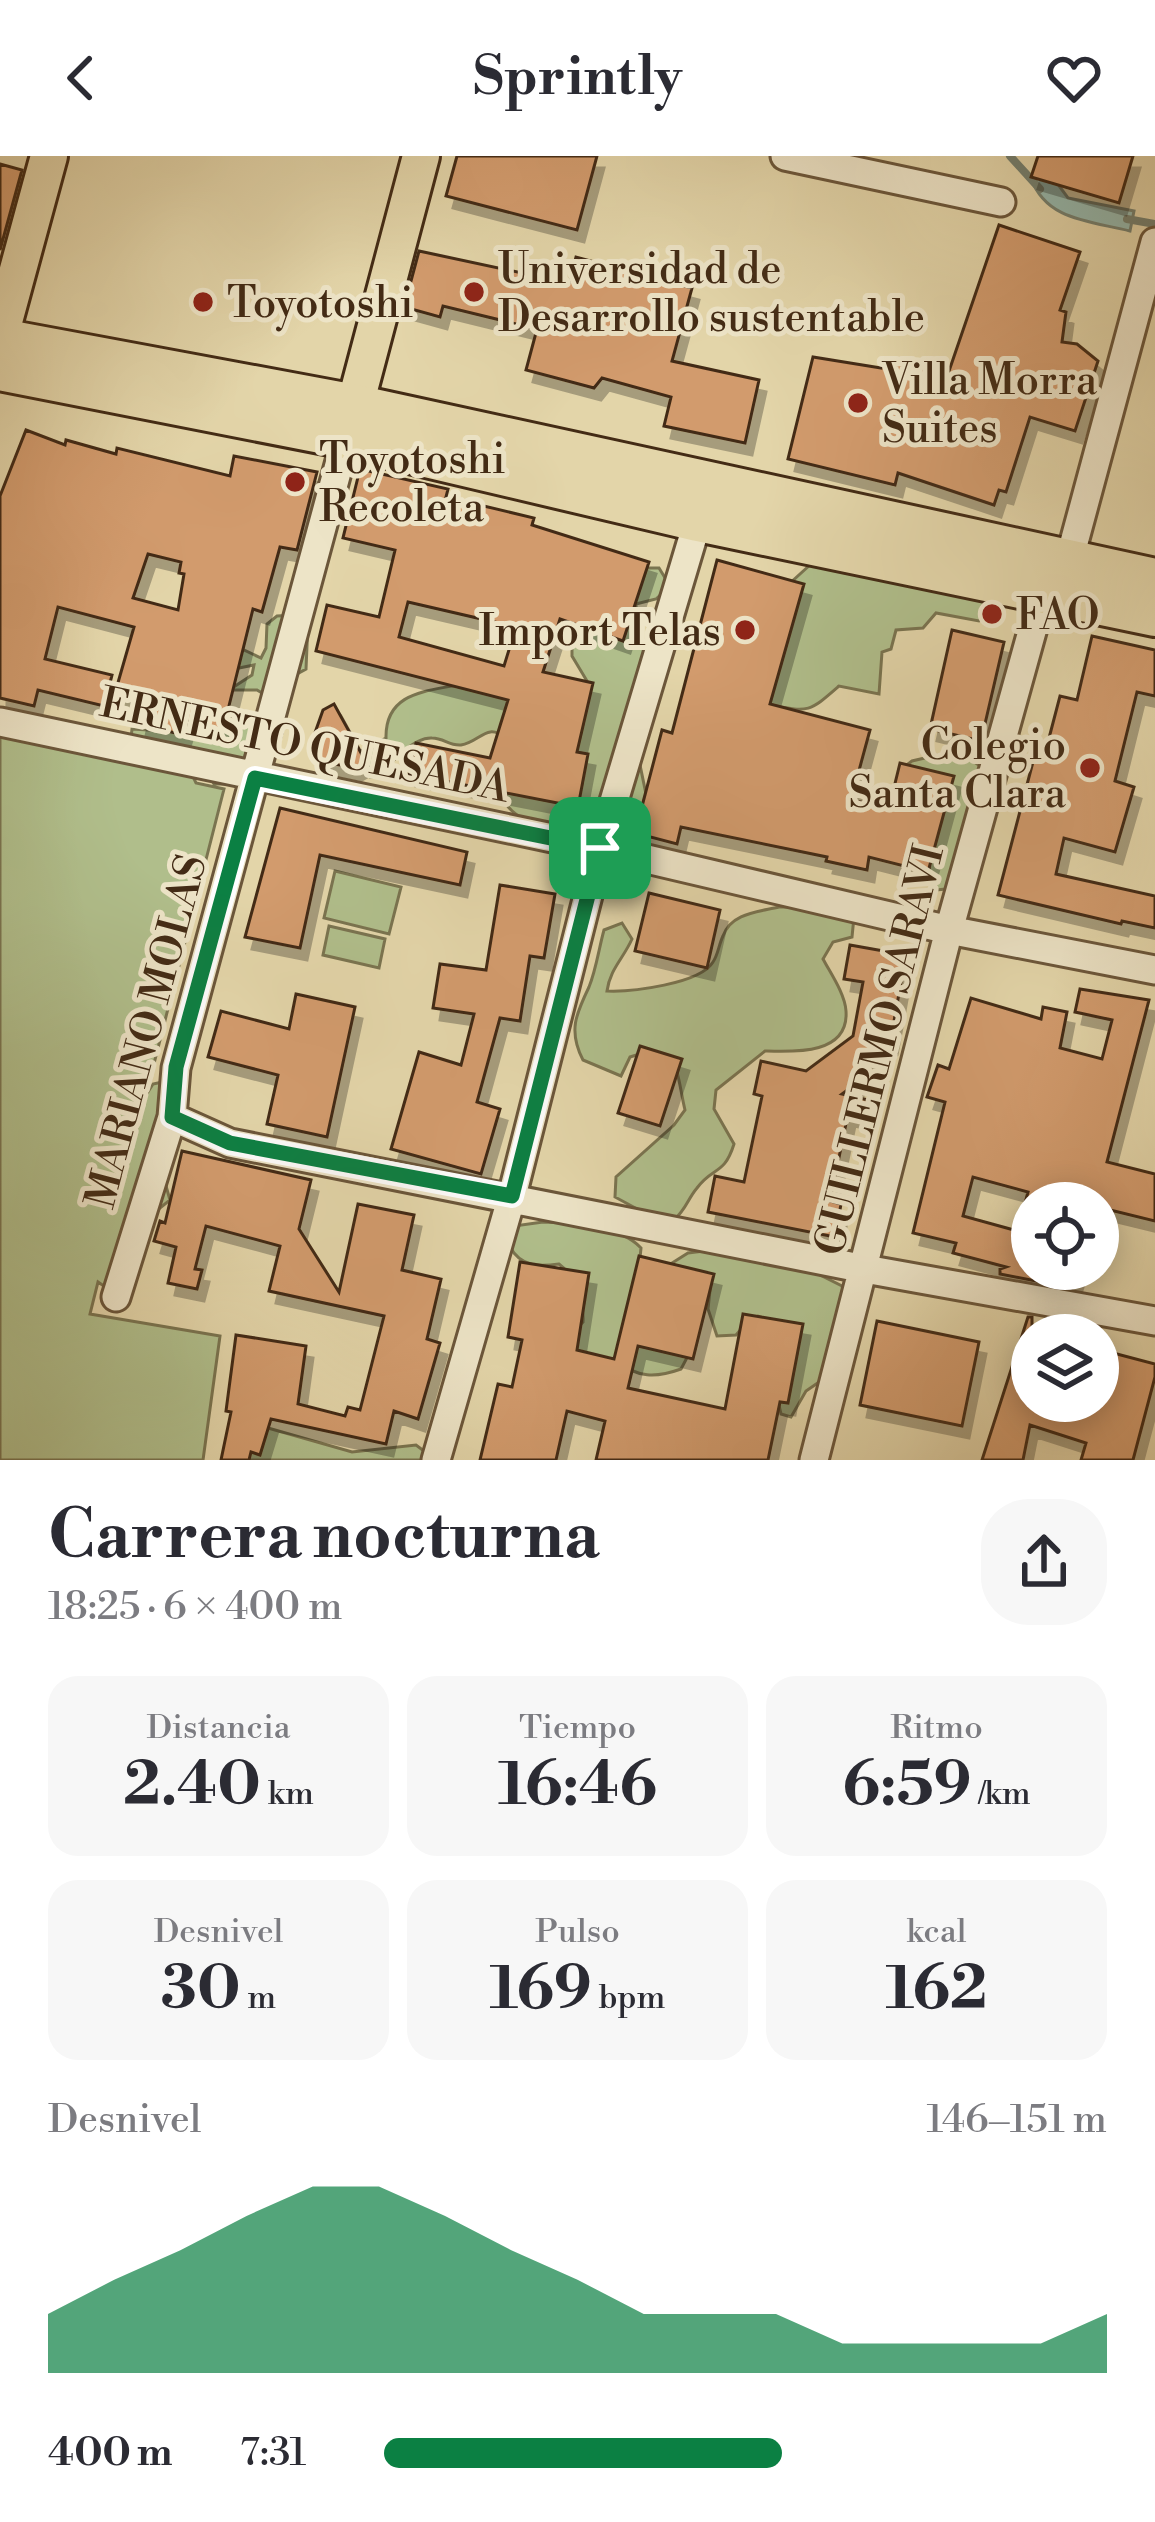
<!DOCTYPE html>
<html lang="es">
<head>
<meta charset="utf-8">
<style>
  body { margin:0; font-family:"Libre Bodoni",serif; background:#f7f7f7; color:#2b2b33; height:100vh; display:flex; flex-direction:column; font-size:45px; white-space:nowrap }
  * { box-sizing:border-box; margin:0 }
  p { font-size:39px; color:#7c7c81 }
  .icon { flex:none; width:66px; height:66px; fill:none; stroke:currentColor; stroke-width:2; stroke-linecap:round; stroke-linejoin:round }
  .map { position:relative; height:1304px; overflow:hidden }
  .panel { display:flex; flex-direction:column; background:#fff; flex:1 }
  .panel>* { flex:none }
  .controls { position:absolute; left:1011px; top:1026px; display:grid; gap:24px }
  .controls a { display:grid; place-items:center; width:108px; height:108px; border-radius:50%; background:#fff; box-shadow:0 6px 30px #0003; font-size:60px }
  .pin { position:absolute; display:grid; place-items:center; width:102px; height:102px; color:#fff; margin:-51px; border-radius:24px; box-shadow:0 6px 18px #0006 }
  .round { display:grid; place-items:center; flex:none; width:126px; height:126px; border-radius:48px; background:#f7f7f7 }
  .head { display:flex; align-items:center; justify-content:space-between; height:204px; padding:0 48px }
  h1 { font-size:66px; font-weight:800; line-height:90px }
  .figures { display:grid; grid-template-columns:repeat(3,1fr); gap:18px; height:204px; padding:12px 48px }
  .figures div { display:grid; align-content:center; border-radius:30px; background:#f7f7f7; text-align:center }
  .figures b { font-size:60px; font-weight:800 }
  .figures small { font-size:33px; font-weight:400 }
  .figures p { font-size:33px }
  .chart { height:336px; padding:24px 48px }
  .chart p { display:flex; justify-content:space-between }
  .chart svg { width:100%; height:216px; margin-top:12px; fill:#0b8043; opacity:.7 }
  ul { padding:0 48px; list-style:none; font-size:39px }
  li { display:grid; grid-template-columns:192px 144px 1fr; align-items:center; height:90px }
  li i { height:30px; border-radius:15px; background:#0b8043 }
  header { display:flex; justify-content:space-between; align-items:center; height:156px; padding:0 48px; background:#fff; font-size:54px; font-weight:800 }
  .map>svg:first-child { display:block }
  .green { fill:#b0be8b; stroke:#7a7450; stroke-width:3 }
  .water { fill:#95b8ad; stroke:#748070; stroke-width:3 }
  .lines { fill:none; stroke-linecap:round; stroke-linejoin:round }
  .stream { stroke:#748070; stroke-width:8 }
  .building { fill:#d29b6d; stroke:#432b15; stroke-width:3; fill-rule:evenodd; filter:url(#shadow) }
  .minor-casing { stroke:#6b563a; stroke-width:33 }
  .major-casing { stroke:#432b15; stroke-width:42 }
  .highway-casing { stroke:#432b15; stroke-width:48 }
  .minor { stroke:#ede4c7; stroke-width:27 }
  .major { stroke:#e3d5a9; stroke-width:36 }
  .highway { stroke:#e3d5a9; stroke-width:42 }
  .route-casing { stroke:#fff; stroke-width:24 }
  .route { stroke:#0b8043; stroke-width:15 }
  .poi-dot { fill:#8f2418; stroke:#ede4c7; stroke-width:4.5 }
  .labels { text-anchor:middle; stroke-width:10; stroke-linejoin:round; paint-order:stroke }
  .poi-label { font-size:42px; fill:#432b15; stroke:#ede4c7; text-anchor:start }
  .street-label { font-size:42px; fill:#432b15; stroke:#ede4c7 }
</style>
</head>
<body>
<header><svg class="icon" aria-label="back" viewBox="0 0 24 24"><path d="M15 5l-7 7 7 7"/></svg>Sprintly<svg class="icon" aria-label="heart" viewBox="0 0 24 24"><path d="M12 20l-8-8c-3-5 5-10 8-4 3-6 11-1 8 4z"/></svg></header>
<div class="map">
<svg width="1155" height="1304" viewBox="0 0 1155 1304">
  <defs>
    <filter id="shadow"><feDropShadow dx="7" dy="12" stdDeviation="0" flood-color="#0004"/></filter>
  </defs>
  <rect width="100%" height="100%" fill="#e3d5a9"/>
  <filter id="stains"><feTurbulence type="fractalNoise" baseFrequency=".00167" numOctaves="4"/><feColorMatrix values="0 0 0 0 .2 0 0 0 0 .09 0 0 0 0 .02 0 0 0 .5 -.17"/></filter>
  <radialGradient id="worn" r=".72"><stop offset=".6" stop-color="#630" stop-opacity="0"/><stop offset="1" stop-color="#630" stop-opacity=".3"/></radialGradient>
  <path class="green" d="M 811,408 L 1002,442 L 999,451 L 979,465 L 936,457 L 923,472 L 896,474 L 891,493 L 882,496 L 879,538 L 839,530 C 808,557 810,556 768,549 L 788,429 Z
    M 638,412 L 659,412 L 670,430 L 656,443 L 636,448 L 636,467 L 647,507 L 634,580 L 646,638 L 640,657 C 600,680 530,686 502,643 L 577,563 L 587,525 L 572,500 L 572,482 L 592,479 L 598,460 Z
    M 298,459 L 308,467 L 306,513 L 288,523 L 272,543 L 257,534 L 229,534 L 252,519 L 254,509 L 239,512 L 229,487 L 261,502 L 266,492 L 267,468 L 277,460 Z
    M 469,526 L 510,527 L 505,582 C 487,566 480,586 461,589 C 449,590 444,582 432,582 C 414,581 390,606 380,621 L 370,621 L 357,605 L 359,596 L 386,582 C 385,531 436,536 469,526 Z
    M 0,555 L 189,612 L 196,627 L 224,633 L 146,939 L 153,928 L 167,925 L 162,1016 L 170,1044 L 145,1064 L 114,1137 L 98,1126 L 90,1158 L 220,1180 L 203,1304 L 0,1304 Z
    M 270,560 L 269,579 L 246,594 L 241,628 L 214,628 L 205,612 L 131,582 L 132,573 L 181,576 L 205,566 L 242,568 Z
    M 942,598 L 967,601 L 983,612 L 956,716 L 946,733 L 936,734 L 929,727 L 930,698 L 904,611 L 912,605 Z
    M 335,715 L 401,731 L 389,778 L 324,762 Z
    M 779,751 L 798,751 L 854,761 L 852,781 L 833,786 L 823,803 C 831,818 845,838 846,855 C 849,899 794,896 765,895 L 716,934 L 714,953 L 734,988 C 724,1020 713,1010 697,1032 C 687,1044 687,1052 674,1064 L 652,1061 L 615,1041 L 616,1021 L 674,969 L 685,954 C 676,918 681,883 630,901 L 621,920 L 583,904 C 568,875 576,858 589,831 C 596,814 599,792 604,774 L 622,767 L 632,783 C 623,803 610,813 607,835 C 631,836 700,828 713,806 C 718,799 719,788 723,780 C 731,757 758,756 779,751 Z
    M 329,770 L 385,783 L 379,812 L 323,799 Z
    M 543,1066 C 572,1067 620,1069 641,1092 L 640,1102 L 690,1196 L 681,1213 C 656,1222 637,1222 617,1205 L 578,1230 L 576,1173 L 583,1166 C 584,1146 575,1120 559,1108 C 539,1111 521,1111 510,1091 L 514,1070 Z
    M 720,1093 L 818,1118 L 842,1130 L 846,1148 L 822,1224 L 806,1235 L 791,1261 L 781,1258 L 779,1249 L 776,1166 L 758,1160 L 749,1164 L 736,1179 L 717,1180 L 708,1153 L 710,1134 L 676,1116 L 672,1107 L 688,1097 Z
    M 261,1270 L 352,1296 L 416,1289 L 424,1295 L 424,1304 L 236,1304 Z"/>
  <path class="water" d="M 1031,22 L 1054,23 L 1068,42 L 1134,55 L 1130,75 C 1091,65 1046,65 1031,22 Z"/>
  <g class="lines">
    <path class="stream" d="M 1010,0 L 1040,33
      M 1127,63 L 1155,68"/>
  </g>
  <path class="building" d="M 457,0 L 597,0 L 577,74 L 446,40 Z
    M 1038,0 L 1133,0 L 1119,47 L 1031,21 Z
    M 0,8 L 22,14 L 0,94 Z
    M 999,69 L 1080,96 L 1060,154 L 1066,156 L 1062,186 L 1077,188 L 1098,205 L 1075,275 L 1030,261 L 1006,336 L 999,334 L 994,349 L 898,317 L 895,329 L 788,303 L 813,201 L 881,212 L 882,204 L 948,218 Z
    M 419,95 L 569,127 L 576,101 L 692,132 L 672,205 L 759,224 L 745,287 L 664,270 L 671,241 L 602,222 L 594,232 L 526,214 L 537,173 L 443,150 L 440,161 L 404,151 Z
    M 26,274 L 65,289 L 66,284 L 116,298 L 117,292 L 230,320 L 234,300 L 317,316 L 297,394 L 280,391 L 262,456 L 253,453 L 223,574 L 187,565 L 183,579 L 139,568 L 144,545 L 115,537 L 134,471 L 58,451 L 45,503 L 112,519 L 104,550 L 38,534 L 34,550 L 0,542 L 0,340 ZM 148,398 L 181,406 L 179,417 L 184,418 L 178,454 L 133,442 Z
    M 360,313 L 448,333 L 446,341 L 534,362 L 532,369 L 649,406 L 623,485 L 560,463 L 543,516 L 593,527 L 577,596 L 588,598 L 578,651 L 409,618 L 416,587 L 490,602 L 508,544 L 316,495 L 327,449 L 379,461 L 395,394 L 343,382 ZM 408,446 L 516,471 L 504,510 L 399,481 Z
    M 717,404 L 804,428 L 770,548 L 870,574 L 851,644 L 889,652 L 900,607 L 954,620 L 928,716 L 869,701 L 867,714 L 826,705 L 827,701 L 681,671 L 677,688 L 635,677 L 662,574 L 672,577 Z
    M 952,474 L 1004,486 L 981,585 L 930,573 Z
    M 1092,480 L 1155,494 L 1155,540 L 1137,536 L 1115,625 L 1134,631 L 1115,696 L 1064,682 L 1056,718 L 1155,740 L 1155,772 L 1122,765 L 1121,768 L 998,739 L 1034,602 L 1043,605 L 1060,540 L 1077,544 Z
    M 334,548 L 366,606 L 355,612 L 319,605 L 311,588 L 323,554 Z
    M 280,652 L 467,696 L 460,729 L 320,699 L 300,792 L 245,781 Z
    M 500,729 L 555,738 L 544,802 L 530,800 L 520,865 L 500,862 L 477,946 L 500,953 L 481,1018 L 391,993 L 419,896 L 461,909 L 474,858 L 433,852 L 440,808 L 486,814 Z
    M 649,737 L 720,754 L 707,812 L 635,795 Z
    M 850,789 L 906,799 L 890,887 L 864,906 L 872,916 L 842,938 L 868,944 L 864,962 L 848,958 L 830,1045 L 841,1048 L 835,1081 L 708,1056 L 715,1020 L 744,1026 L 762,940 L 754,938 L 761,905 L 806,915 L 853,880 L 863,826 L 844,823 Z
    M 1080,833 L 1149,844 L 1107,1006 L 1155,1018 L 1155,1065 L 1098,1051 L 1098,1047 L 1025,1047 L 1028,1036 L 973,1021 L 963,1060 L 1032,1079 L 1032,1113 L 1078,1113 L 1072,1132 L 1000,1118 L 1000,1113 L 1006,1111 L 953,1097 L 956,1087 L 913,1077 L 945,946 L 927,941 L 938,909 L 949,913 L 971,842 L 1041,863 L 1043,851 L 1067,856 L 1060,892 L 1102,903 L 1112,864 L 1075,856 Z
    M 296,838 L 355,851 L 327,981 L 267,968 L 278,919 L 208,901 L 221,855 L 289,873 Z
    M 640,890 L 682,903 L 660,970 L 618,957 Z
    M 182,995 L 311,1024 L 299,1073 L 339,1136 L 358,1048 L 414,1059 L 402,1114 L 441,1123 L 427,1183 L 440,1187 L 418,1263 L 394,1255 L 386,1288 L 271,1263 L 260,1299 L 251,1296 L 249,1304 L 221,1304 L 231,1256 L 226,1255 L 236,1179 L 306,1190 L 298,1248 L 345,1260 L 348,1251 L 360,1254 L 384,1160 L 269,1135 L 280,1090 L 206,1070 L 195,1113 L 202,1114 L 197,1133 L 168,1127 L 176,1091 L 154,1085 L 160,1065 L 165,1067 Z
    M 639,1100 L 714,1118 L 693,1203 L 638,1190 L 628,1232 L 725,1253 L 743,1158 L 803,1168 L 788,1247 L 780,1246 L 768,1304 L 596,1304 L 605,1265 L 567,1255 L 556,1304 L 480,1304 L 498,1228 L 512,1231 L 522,1184 L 508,1181 L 520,1106 L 589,1117 L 577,1194 L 614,1203 Z
    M 1028,1161 L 1032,1161 L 1032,1245 L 1098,1245 L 1098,1193 L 1155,1208 L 1155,1221 L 1133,1304 L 1081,1304 L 1086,1287 L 1030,1269 L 1023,1304 L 982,1304 Z
    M 877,1165 L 979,1186 L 962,1270 L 860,1249 Z"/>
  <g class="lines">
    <defs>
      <path id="minor" d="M 785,0 L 1001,46
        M 1069,405 L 1155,86
        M 0,566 L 600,692 L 949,774 L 1155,814
        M 172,961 L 230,987 L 865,1113 L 1155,1165
        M 116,1141 L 172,961 L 176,912 L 350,268
        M 436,1304 L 512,1040 L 600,692 L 698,364
        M 814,1304 L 949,774 L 1043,436"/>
      <path id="major" d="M 0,180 L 49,0
        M 350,268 L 421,0"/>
      <path id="highway" d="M 11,186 L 355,250 L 1155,424
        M 0,213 L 346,281 L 698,364 L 1155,459"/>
    </defs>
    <use href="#minor" class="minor-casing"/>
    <use href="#major" class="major-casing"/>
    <use href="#highway" class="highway-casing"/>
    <use href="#minor" class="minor"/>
    <use href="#major" class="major"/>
    <use href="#highway" class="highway"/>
  </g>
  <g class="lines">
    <defs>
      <path id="route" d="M 255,622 L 600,692 L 512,1040 L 230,987 L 172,961 L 176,911 Z"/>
    </defs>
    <use href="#route" class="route-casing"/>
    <use href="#route" class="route"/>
  </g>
  <g class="poi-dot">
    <circle cx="474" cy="136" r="12"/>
    <circle cx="203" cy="146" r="12"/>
    <circle cx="858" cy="247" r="12"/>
    <circle cx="295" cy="326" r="12"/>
    <circle cx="992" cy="458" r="12"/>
    <circle cx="745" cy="474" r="12"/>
    <circle cx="1090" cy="612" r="12"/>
  </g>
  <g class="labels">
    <g class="poi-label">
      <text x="498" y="127">Universidad de<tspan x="498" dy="48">Desarrollo sustentable</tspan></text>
      <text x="227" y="161">Toyotoshi</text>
      <text x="882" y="238">Villa Morra<tspan x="882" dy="48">Suites</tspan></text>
      <text x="319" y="317">Toyotoshi<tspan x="319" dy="48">Recoleta</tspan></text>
      <text x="1016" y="473">FAO</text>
      <text x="721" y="489" text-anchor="end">Import Telas</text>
      <text x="1066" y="603" text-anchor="end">Colegio<tspan x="1066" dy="48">Santa Clara</tspan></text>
    </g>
    <g class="street-label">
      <text transform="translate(305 588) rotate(12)" y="15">ERNESTO QUESADA</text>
      <text transform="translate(145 875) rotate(-75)" y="15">MARIANO MOLAS</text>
      <text transform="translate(878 894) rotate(-76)" y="15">GUILLERMO SARAVI</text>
    </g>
  </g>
  <rect width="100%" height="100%" filter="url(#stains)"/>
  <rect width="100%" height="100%" fill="url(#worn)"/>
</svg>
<div class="controls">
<a><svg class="icon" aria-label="locate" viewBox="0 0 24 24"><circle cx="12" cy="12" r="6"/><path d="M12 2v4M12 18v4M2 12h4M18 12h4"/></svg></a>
<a><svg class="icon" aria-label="layers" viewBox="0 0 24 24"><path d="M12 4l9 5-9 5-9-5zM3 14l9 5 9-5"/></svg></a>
</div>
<div class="pin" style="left:600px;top:692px;background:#1e9e55"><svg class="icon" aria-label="arrive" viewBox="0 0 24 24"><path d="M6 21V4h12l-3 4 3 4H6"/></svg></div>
</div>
<section class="panel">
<div class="head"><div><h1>Carrera nocturna</h1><p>18:25 · 6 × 400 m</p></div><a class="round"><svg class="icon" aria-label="share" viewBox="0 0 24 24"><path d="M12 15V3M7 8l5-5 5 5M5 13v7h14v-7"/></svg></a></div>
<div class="figures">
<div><p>Distancia</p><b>2.40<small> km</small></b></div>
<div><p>Tiempo</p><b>16:46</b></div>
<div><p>Ritmo</p><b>6:59<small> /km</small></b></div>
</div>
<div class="figures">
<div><p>Desnivel</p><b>30<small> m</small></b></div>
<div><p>Pulso</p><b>169<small> bpm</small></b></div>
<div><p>kcal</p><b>162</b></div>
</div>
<div class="chart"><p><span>Desnivel</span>146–151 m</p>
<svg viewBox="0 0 160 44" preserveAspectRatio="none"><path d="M0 44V32L10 25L20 19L30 12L40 6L50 6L60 12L70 19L80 25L90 32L100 32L110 32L120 38L130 38L140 38L150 38L160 32V44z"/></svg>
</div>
<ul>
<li><b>400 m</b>7:31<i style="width:55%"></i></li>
</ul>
</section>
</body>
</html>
